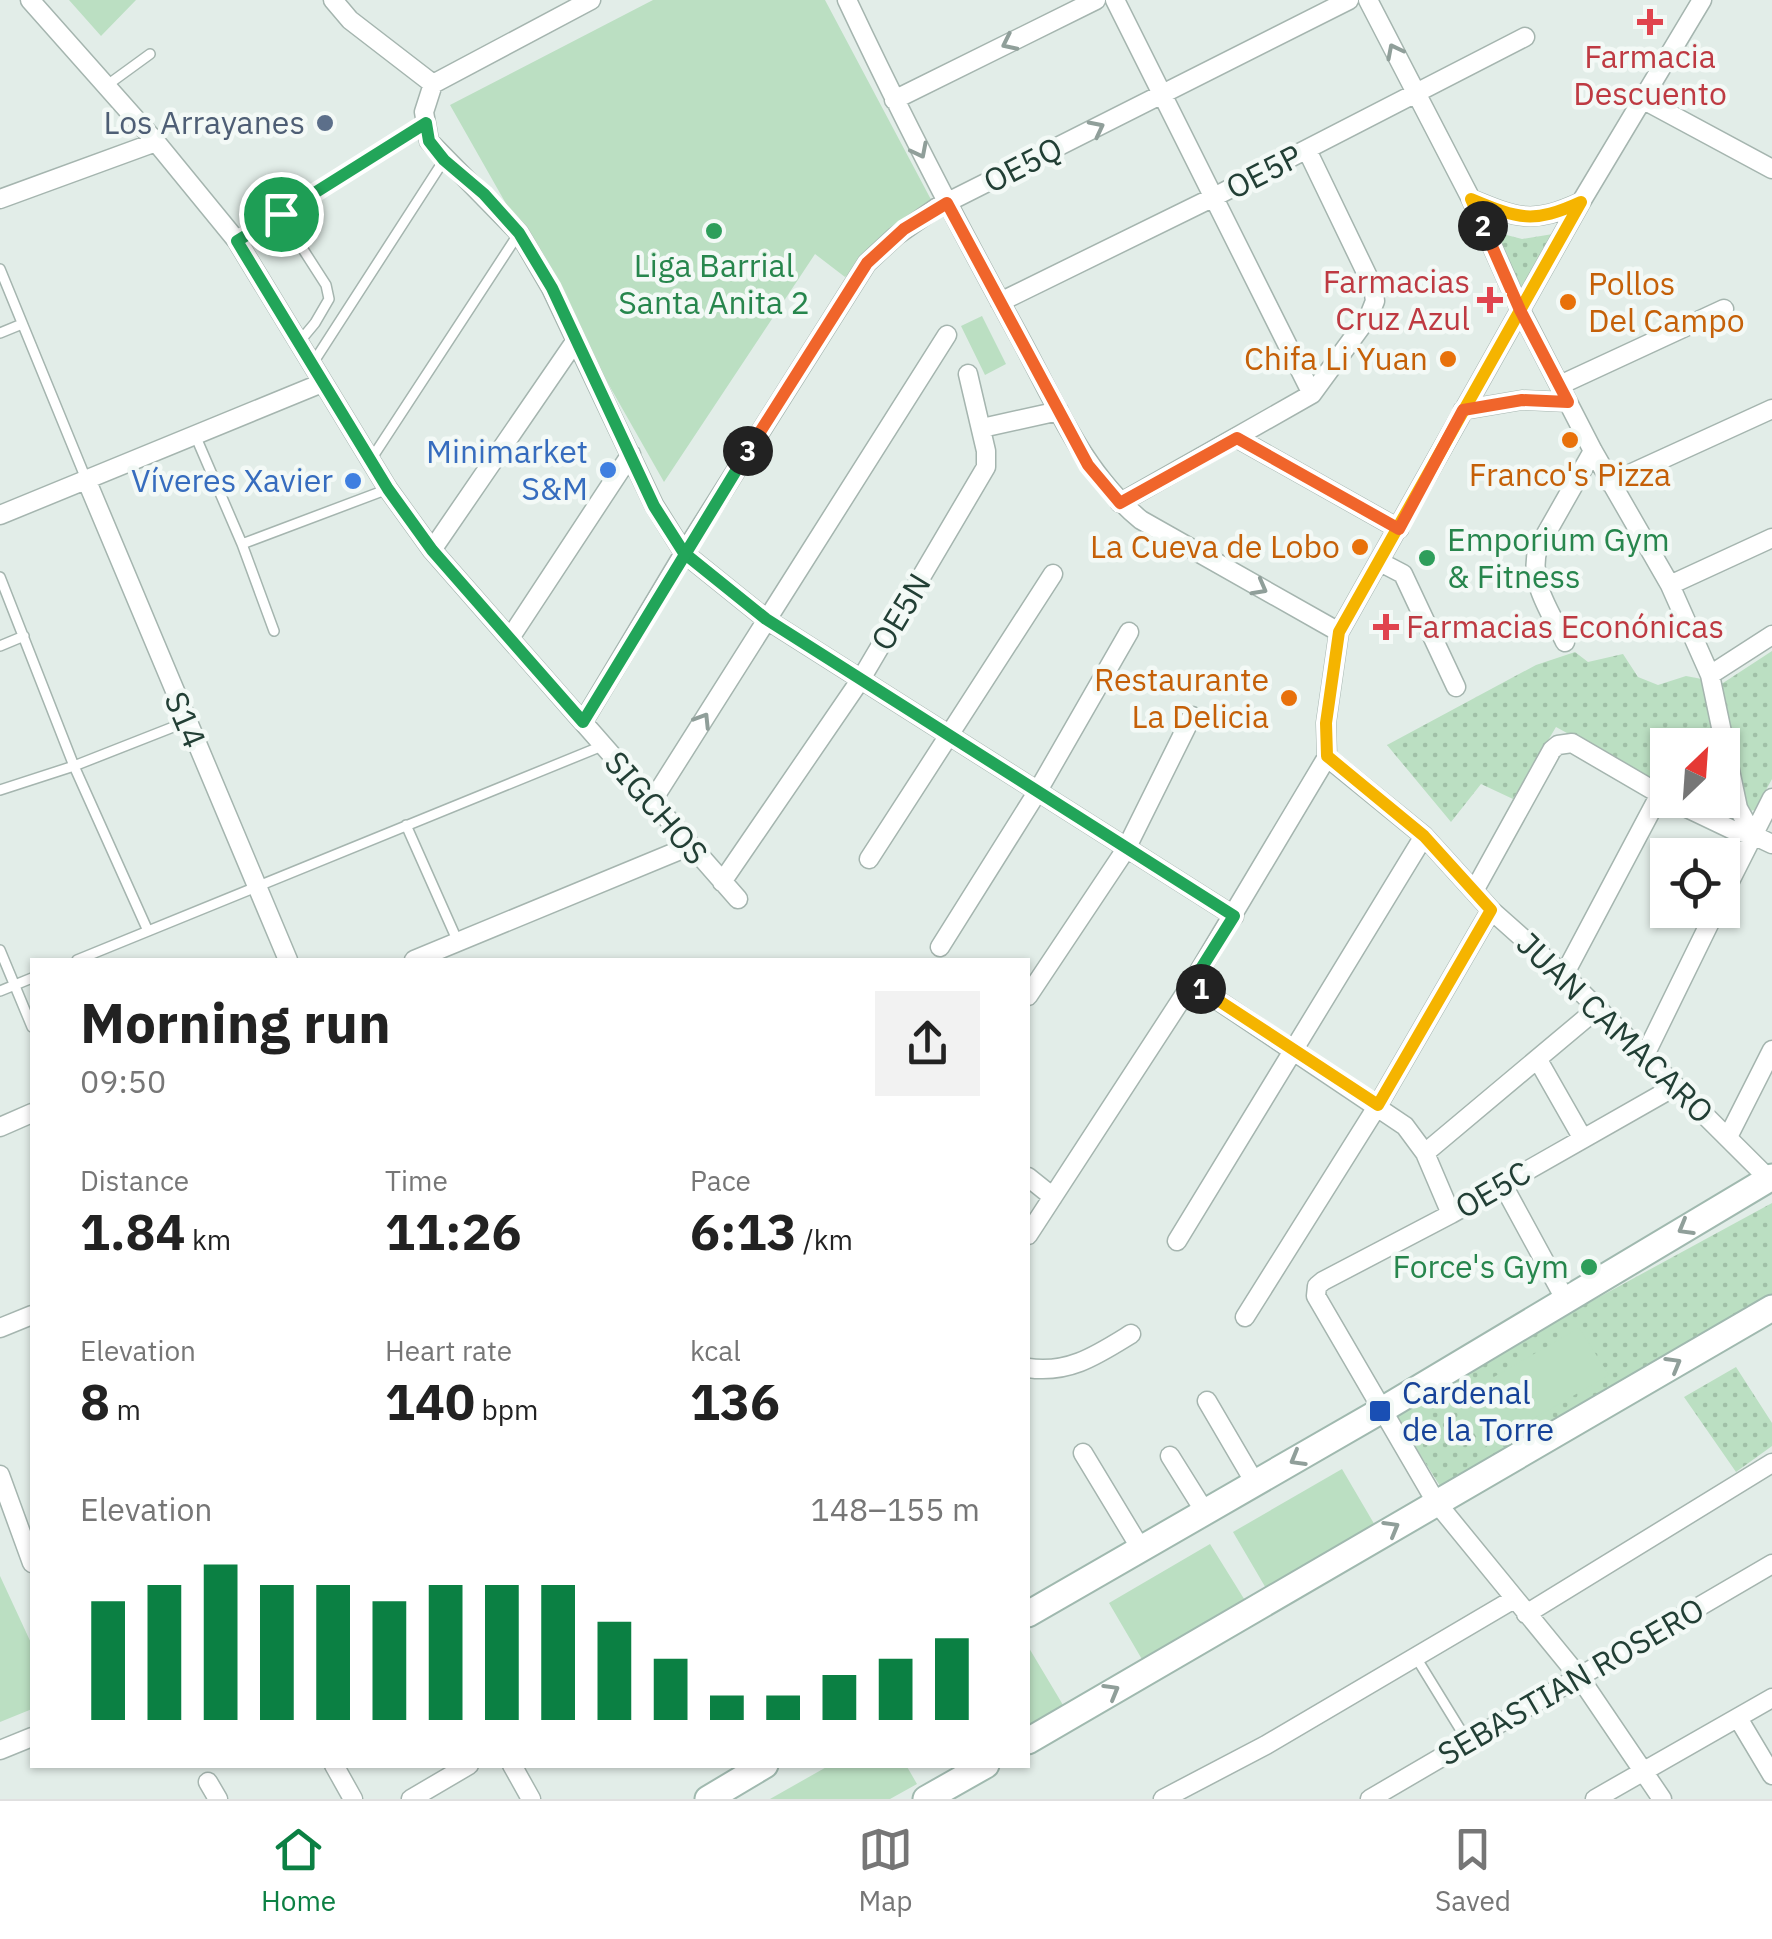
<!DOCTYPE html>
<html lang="en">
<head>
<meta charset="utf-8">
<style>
  body { margin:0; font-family:"IBM Plex Sans",sans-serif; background:#f2f2f2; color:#222; height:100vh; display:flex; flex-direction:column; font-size:38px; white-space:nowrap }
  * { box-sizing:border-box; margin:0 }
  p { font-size:32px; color:#767676 }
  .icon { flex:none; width:55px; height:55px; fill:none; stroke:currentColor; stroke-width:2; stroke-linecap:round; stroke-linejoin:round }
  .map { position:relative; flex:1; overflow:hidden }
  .panel { position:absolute; left:30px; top:958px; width:1000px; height:810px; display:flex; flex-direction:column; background:#fff; border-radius:0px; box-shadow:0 2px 8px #0004 }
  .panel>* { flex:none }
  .needle { width:65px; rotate:25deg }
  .fabs { position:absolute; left:1650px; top:728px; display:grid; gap:20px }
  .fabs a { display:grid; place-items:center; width:90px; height:90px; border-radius:0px; background:#fff; box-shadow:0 2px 8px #0004; font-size:50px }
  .pin { position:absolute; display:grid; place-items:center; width:85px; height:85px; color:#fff; margin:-42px; border:5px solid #fff; border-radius:50%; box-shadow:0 2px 10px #0007 }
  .km { position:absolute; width:50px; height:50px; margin:-25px; border-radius:50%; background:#222; color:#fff; font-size:28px; line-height:50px; text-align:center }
  .round { display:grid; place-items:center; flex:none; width:105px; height:105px; border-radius:0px; background:#f2f2f2 }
  .overview { display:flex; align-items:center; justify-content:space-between; height:170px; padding:0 50px }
  h1 { font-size:55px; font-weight:800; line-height:75px }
  .stats { display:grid; grid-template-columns:repeat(3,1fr); gap:15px; height:170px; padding:10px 50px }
  .stats div { display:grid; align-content:center }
  .stats b { font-size:50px; font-weight:800 }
  .stats small { font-size:28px; font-weight:400 }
  .stats p { font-size:28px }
  .chart { height:280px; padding:20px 50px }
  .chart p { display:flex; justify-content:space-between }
  .chart svg { width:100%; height:180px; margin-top:10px; stroke:#0b8043; stroke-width:6 }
  .tabs { display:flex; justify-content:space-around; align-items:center; height:140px; border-top:2px solid #e0e0e0; background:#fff; font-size:28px; color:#767676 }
  .tabs a { display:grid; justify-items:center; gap:5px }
  .tabs .current { color:#0b8043 }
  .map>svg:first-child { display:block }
  .grass { fill:url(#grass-dots) }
  .garden { fill:#bbdfc2 }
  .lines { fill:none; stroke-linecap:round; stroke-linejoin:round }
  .lane-casing { stroke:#a5b5af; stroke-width:12 }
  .street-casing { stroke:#a5b5af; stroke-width:21 }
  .secondary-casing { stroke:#a0b9af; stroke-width:29 }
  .lane { stroke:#fff; stroke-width:9 }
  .street { stroke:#fff; stroke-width:18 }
  .secondary { stroke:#fff; stroke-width:25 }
  .oneway { stroke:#909f9a }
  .split-1-casing { stroke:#fff; stroke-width:20 }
  .split-2-casing { stroke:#fff; stroke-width:20 }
  .split-3-casing { stroke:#fff; stroke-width:20 }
  .split-4-casing { stroke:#fff; stroke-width:20 }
  .split-1 { stroke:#22a559; stroke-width:12 }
  .split-2 { stroke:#f5b400; stroke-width:12 }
  .split-3 { stroke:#f0652b; stroke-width:12 }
  .split-4 { stroke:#22a559; stroke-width:12 }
  .health-dot { fill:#e0444e; stroke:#f3f9f6; stroke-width:4 }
  .service-dot { fill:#5c6f8a; stroke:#f3f9f6; stroke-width:4 }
  .leisure-dot { fill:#2e9e5b; stroke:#f3f9f6; stroke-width:4 }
  .food-dot { fill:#e8710a; stroke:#f3f9f6; stroke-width:4 }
  .shop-dot { fill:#3f7fe0; stroke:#f3f9f6; stroke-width:4 }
  .transit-dot { fill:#1a4fb4; stroke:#f3f9f6; stroke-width:4 }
  .labels { text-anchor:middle; stroke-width:9; stroke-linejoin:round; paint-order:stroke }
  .health-label { font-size:32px; fill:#be3a42; stroke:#f3f9f6 }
  .service-label { font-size:32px; fill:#4e5e75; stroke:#f3f9f6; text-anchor:end }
  .street-label { font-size:32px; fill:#223f35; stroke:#f3f9f6 }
  .leisure-label { font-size:32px; fill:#27864d; stroke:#f3f9f6 }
  .food-label { font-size:32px; fill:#c56008; stroke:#f3f9f6; text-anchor:end }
  .shop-label { font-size:32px; fill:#366cbe; stroke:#f3f9f6; text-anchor:end }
  .transit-label { font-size:32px; fill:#164399; stroke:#f3f9f6; text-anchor:start }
</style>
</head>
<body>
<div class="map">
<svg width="1772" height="1799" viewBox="0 0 1772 1799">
  <defs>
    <pattern id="grass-dots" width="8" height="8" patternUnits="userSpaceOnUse" patternTransform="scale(2.5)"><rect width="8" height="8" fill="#bbdfc2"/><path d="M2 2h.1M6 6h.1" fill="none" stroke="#a0c0a7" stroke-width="1.8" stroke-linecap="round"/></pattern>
  </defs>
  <rect width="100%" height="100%" fill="#e2ede8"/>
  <path class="grass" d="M 1495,232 L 1522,239 L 1553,234 L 1523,290 Z
    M 1772,651 L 1772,779 L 1755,810 L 1721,817 L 1690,800 L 1722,800 L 1722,745 L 1668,745 L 1667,788 L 1556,727 L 1513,799 L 1481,784 L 1451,822 L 1387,745 L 1536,665 L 1575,652 L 1588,662 L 1623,654 L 1638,677 L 1658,685 L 1686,676 L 1723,683 Z
    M 1772,1203 L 1772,1295 L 1440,1486 L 1395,1415 L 1579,1308 Z
    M 1736,1367 L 1772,1423 L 1772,1446 L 1736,1472 L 1684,1397 Z"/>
  <path class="garden" d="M 69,0 L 136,0 L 101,36 Z
    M 653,0 L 825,0 L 936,209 L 845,277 L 815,254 L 664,482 L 450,105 Z
    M 982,316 L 1006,364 L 985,375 L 961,326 Z
    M 1579,1328 L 1609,1375 L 1483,1448 L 1454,1400 Z
    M 1342,1469 L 1376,1527 L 1267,1590 L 1233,1532 Z
    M 1210,1544 L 1246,1602 L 1143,1661 L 1109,1603 Z
    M 0,1576 L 32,1645 L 32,1709 L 0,1722 Z
    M 1029,1648 L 1063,1705 L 1028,1726 L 1028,1649 Z
    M 830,1765 L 906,1765 L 917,1784 L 890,1799 L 770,1799 Z"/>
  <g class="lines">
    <defs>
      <path id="lane" d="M 106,86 L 150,54
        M 237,241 L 281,215
        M 0,269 L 86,479
        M 0,333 L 22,324
        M 300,341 L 315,323 L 329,299 L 326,285 L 281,215 L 426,123
        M 313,363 L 444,160
        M 195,435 L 242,544 L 274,631
        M 370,461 L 519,233
        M 242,544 L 388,489
        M 0,577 L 74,766 L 148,931
        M 0,646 L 24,636
        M 0,790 L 74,766 L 186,722
        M 406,825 L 458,942
        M 0,950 L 32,1027
        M 77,960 L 602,746
        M 0,991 L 32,978
        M 1417,1659 L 1468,1742"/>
      <path id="street" d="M 30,0 L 156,142 L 237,241 L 388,489 L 432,550 L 738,899
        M 333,0 L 350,20 L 433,84
        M 847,0 C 901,115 959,227 1020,338 C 1055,402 1083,473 1141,520 L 1339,632
        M 1115,0 L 1312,394
        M 1368,0 L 1471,199 L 1520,309 L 1593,451 L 1670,585 L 1710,675 L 1738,808 L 1753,835 L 1772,844
        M 433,84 L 424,112 L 429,141 L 519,233 L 551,288 L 654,505 L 684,553 L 766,619 L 1234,916
        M 433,84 L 591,0
        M 1642,99 L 1772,169
        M 894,100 L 1096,0
        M 0,199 L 156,142
        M 1471,199 C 1519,219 1533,224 1581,202
        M 1000,302 L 1212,198 L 1525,37
        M 1560,385 L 1724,309
        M 1463,410 L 1522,400 L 1568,402
        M 982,428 L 1059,411
        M 1237,438 L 1399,529
        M 86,479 L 288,960
        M 1610,483 L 1772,409
        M 1120,503 L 1312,394 L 1369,316 L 1375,301 L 1373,287 L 1307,150
        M 0,515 L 322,383
        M 432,550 L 576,340
        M 1380,562 L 1403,574 L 1456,687
        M 1670,585 L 1772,538
        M 510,638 L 631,454
        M 1565,642 C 1550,611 1528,582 1538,548 L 1593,451
        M 1710,675 L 1772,635
        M 583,722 L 684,553 L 867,263 L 896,236 L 936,208 L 1349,0
        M 1327,757 L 1424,836 L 1491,910 L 1564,975 L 1769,1179
        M 1670,800 L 1735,831 L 1753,835
        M 651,803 L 947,335
        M 869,859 L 1053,574
        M 722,882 L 861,679 L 986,467 L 986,451 L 968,374
        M 1474,891 L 1552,750 L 1558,745 L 1572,743 L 1668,799
        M 1722,897 L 1772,798
        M 940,947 L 1036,794 L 1129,632
        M 414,960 L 690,846
        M 1564,975 L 1660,794
        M 1192,983 L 1405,1126 L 1425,1153 L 1451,1214
        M 1028,996 L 1126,849 L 1192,716
        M 1645,1055 L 1716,910
        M 1538,1060 L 1583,1139
        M 0,1127 L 32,1113
        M 1728,1137 L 1772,1050
        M 1425,1153 L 1598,1008
        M 1028,1177 L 1053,1197
        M 1503,1185 L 1565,1299
        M 1028,1235 L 1192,983 L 1327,757 L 1326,723 L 1339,632 L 1581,202 L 1702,0
        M 1177,1241 L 1424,836
        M 1245,1317 L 1378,1105 L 1491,910
        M 0,1328 L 32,1315
        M 1028,1368 C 1069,1374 1097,1355 1131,1334
        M 1207,1401 L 1255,1483
        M 1083,1453 L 1141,1549
        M 1170,1456 L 1205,1512
        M 0,1475 L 32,1563
        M 1526,1614 L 1772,1463
        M 1738,1718 L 1772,1775
        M 0,1750 L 32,1737
        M 334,1765 L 353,1799
        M 512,1765 L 531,1799
        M 208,1782 L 218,1799
        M 411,1799 L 469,1765
        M 1163,1799 L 1266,1745 L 1514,1599
        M 1370,1799 L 1772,1564
        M 1595,1799 L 1772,1698
        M 1662,1799 L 1580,1678 L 1436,1502 L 1316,1296 L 1317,1286 L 1323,1281 L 1451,1214 L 1676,1086"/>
      <path id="secondary" d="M 1028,1614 L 1382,1410 L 1772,1177
        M 1028,1741 L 1772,1308
        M 708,1799 L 765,1765
        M 926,1799 L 986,1765"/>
    </defs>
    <use href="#lane" class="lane-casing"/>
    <use href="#street" class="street-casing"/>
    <use href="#secondary" class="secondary-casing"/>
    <use href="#lane" class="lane"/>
    <use href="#street" class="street"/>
    <use href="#secondary" class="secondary"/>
  </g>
  <defs><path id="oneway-chevron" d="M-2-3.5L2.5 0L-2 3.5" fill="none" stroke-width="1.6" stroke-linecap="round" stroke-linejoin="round" transform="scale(2.5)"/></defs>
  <g class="oneway">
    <use href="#oneway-chevron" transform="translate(1009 43) rotate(154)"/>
    <use href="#oneway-chevron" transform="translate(1394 51) rotate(-117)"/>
    <use href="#oneway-chevron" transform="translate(1097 128) rotate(-27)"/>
    <use href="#oneway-chevron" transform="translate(920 151) rotate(63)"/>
    <use href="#oneway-chevron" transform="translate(1260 588) rotate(29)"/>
    <use href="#oneway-chevron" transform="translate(703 720) rotate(-58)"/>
    <use href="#oneway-chevron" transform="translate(1685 1228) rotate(150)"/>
    <use href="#oneway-chevron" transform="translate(1674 1364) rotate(-30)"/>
    <use href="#oneway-chevron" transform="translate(1297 1459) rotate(150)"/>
    <use href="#oneway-chevron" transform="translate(1392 1528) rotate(-30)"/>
    <use href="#oneway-chevron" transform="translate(1112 1691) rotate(-30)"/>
  </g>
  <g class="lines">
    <defs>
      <path id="split-1" d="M 281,214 L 426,123 L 429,141 L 444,160 L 484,194 L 519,233 L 552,288 L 654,506 L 684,553 L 766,619 L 1234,916 L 1192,983 L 1201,989"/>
      <path id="split-2" d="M 1201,989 L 1378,1105 L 1491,910 L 1424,836 L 1327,756 L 1326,723 L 1339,632 L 1581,202 C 1533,224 1519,219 1471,199 L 1483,226"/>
      <path id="split-3" d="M 748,451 L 867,263 L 904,229 L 947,203 L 1088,465 L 1120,503 L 1237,438 L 1399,529 L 1463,410 L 1522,400 L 1568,402 L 1520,310 L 1483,226"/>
      <path id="split-4" d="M 281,214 L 237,241 L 388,489 L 432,550 L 583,722 L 748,451"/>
    </defs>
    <use href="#split-1" class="split-1-casing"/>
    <use href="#split-2" class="split-2-casing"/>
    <use href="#split-3" class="split-3-casing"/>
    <use href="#split-4" class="split-4-casing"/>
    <use href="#split-1" class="split-1"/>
    <use href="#split-2" class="split-2"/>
    <use href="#split-3" class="split-3"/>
    <use href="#split-4" class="split-4"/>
  </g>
  <g class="health-dot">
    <path d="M1645 7h10v10h10v10h-10v10h-10v-10h-10v-10h10z"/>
    <path d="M1485 285h10v10h10v10h-10v10h-10v-10h-10v-10h10z"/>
    <path d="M1381 612h10v10h10v10h-10v10h-10v-10h-10v-10h10z"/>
  </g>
  <circle class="service-dot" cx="325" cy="123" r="10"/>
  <g class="leisure-dot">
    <circle cx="714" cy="231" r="10"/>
    <circle cx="1427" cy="558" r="10"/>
    <circle cx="1589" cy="1267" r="10"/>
  </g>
  <g class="food-dot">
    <circle cx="1568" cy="302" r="10"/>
    <circle cx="1448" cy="359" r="10"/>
    <circle cx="1570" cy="440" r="10"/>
    <circle cx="1360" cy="547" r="10"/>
    <circle cx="1289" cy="698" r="10"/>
  </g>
  <g class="shop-dot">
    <circle cx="608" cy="470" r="10"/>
    <circle cx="353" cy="481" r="10"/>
  </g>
  <rect class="transit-dot" x="1368" y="1399" width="24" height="24" rx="5"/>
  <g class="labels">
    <g class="health-label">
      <text x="1650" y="68">Farmacia<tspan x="1650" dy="37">Descuento</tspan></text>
      <text x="1470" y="293" text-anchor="end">Farmacias<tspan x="1470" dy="37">Cruz Azul</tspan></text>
      <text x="1406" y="638" text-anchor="start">Farmacias Econónicas</text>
    </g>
    <g class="service-label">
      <text x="305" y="134">Los Arrayanes</text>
    </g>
    <g class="street-label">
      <text transform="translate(1023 165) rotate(-27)" y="11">OE5Q</text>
      <text transform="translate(1264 172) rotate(-27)" y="11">OE5P</text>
      <text transform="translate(901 612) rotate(-59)" y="11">OE5N</text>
      <text transform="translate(185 720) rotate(67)" y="11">S14</text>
      <text transform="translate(656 808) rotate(49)" y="11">SIGCHOS</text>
      <text transform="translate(1615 1028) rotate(44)" y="11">JUAN CAMACARO</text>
      <text transform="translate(1493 1190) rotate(-30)" y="11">OE5C</text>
      <text transform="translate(1571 1682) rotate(-30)" y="11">SEBASTIAN ROSERO</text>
    </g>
    <g class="leisure-label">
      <text x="714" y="277">Liga Barrial<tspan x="714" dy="37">Santa Anita 2</tspan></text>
      <text x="1447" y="551" text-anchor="start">Emporium Gym<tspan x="1447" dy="37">&amp; Fitness</tspan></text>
      <text x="1569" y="1278" text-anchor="end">Force's Gym</text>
    </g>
    <g class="food-label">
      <text x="1588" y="295" text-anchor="start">Pollos<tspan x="1588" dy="37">Del Campo</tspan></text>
      <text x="1428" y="370">Chifa Li Yuan</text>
      <text x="1570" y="486" text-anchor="middle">Franco's Pizza</text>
      <text x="1340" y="558">La Cueva de Lobo</text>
      <text x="1269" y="691">Restaurante<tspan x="1269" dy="37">La Delicia</tspan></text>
    </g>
    <g class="shop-label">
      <text x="588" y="463">Minimarket<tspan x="588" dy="37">S&amp;M</tspan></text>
      <text x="333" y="492">Víveres Xavier</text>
    </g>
    <g class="transit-label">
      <text x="1402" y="1404">Cardenal<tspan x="1402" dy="37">de la Torre</tspan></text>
    </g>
  </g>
</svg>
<div class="fabs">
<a><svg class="needle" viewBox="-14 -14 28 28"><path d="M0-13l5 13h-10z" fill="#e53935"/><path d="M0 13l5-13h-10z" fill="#767676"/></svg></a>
<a><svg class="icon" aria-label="locate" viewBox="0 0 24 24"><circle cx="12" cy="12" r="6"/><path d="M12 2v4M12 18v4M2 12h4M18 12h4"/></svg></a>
</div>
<div class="pin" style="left:281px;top:214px;background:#1e9e55"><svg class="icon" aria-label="arrive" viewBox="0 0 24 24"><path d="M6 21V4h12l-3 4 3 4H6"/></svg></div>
<b class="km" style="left:1201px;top:989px">1</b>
<b class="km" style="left:1483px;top:226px">2</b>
<b class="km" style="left:748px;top:451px">3</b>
<section class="panel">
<div class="overview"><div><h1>Morning run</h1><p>09:50</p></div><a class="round"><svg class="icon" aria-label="share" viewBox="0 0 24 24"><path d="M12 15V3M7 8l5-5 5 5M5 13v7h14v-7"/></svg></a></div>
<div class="stats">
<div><p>Distance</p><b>1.84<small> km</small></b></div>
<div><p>Time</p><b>11:26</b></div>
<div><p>Pace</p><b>6:13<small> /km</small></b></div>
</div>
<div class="stats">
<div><p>Elevation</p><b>8<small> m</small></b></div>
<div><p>Heart rate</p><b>140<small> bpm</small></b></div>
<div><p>kcal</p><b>136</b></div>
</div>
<div class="chart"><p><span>Elevation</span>148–155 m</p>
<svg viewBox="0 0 160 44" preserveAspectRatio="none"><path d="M5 44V15M15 44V11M25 44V6M35 44V11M45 44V11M55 44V15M65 44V11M75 44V11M85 44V11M95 44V20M105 44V29M115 44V38M125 44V38M135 44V33M145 44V29M155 44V24"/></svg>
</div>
</section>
</div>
<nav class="tabs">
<a class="current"><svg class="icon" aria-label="home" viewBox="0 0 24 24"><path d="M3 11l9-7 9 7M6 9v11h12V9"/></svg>Home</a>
<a><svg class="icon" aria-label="map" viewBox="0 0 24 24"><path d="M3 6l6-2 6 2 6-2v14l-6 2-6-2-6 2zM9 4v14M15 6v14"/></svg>Map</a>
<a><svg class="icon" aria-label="saved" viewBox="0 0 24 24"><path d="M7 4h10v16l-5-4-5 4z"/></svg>Saved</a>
</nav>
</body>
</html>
